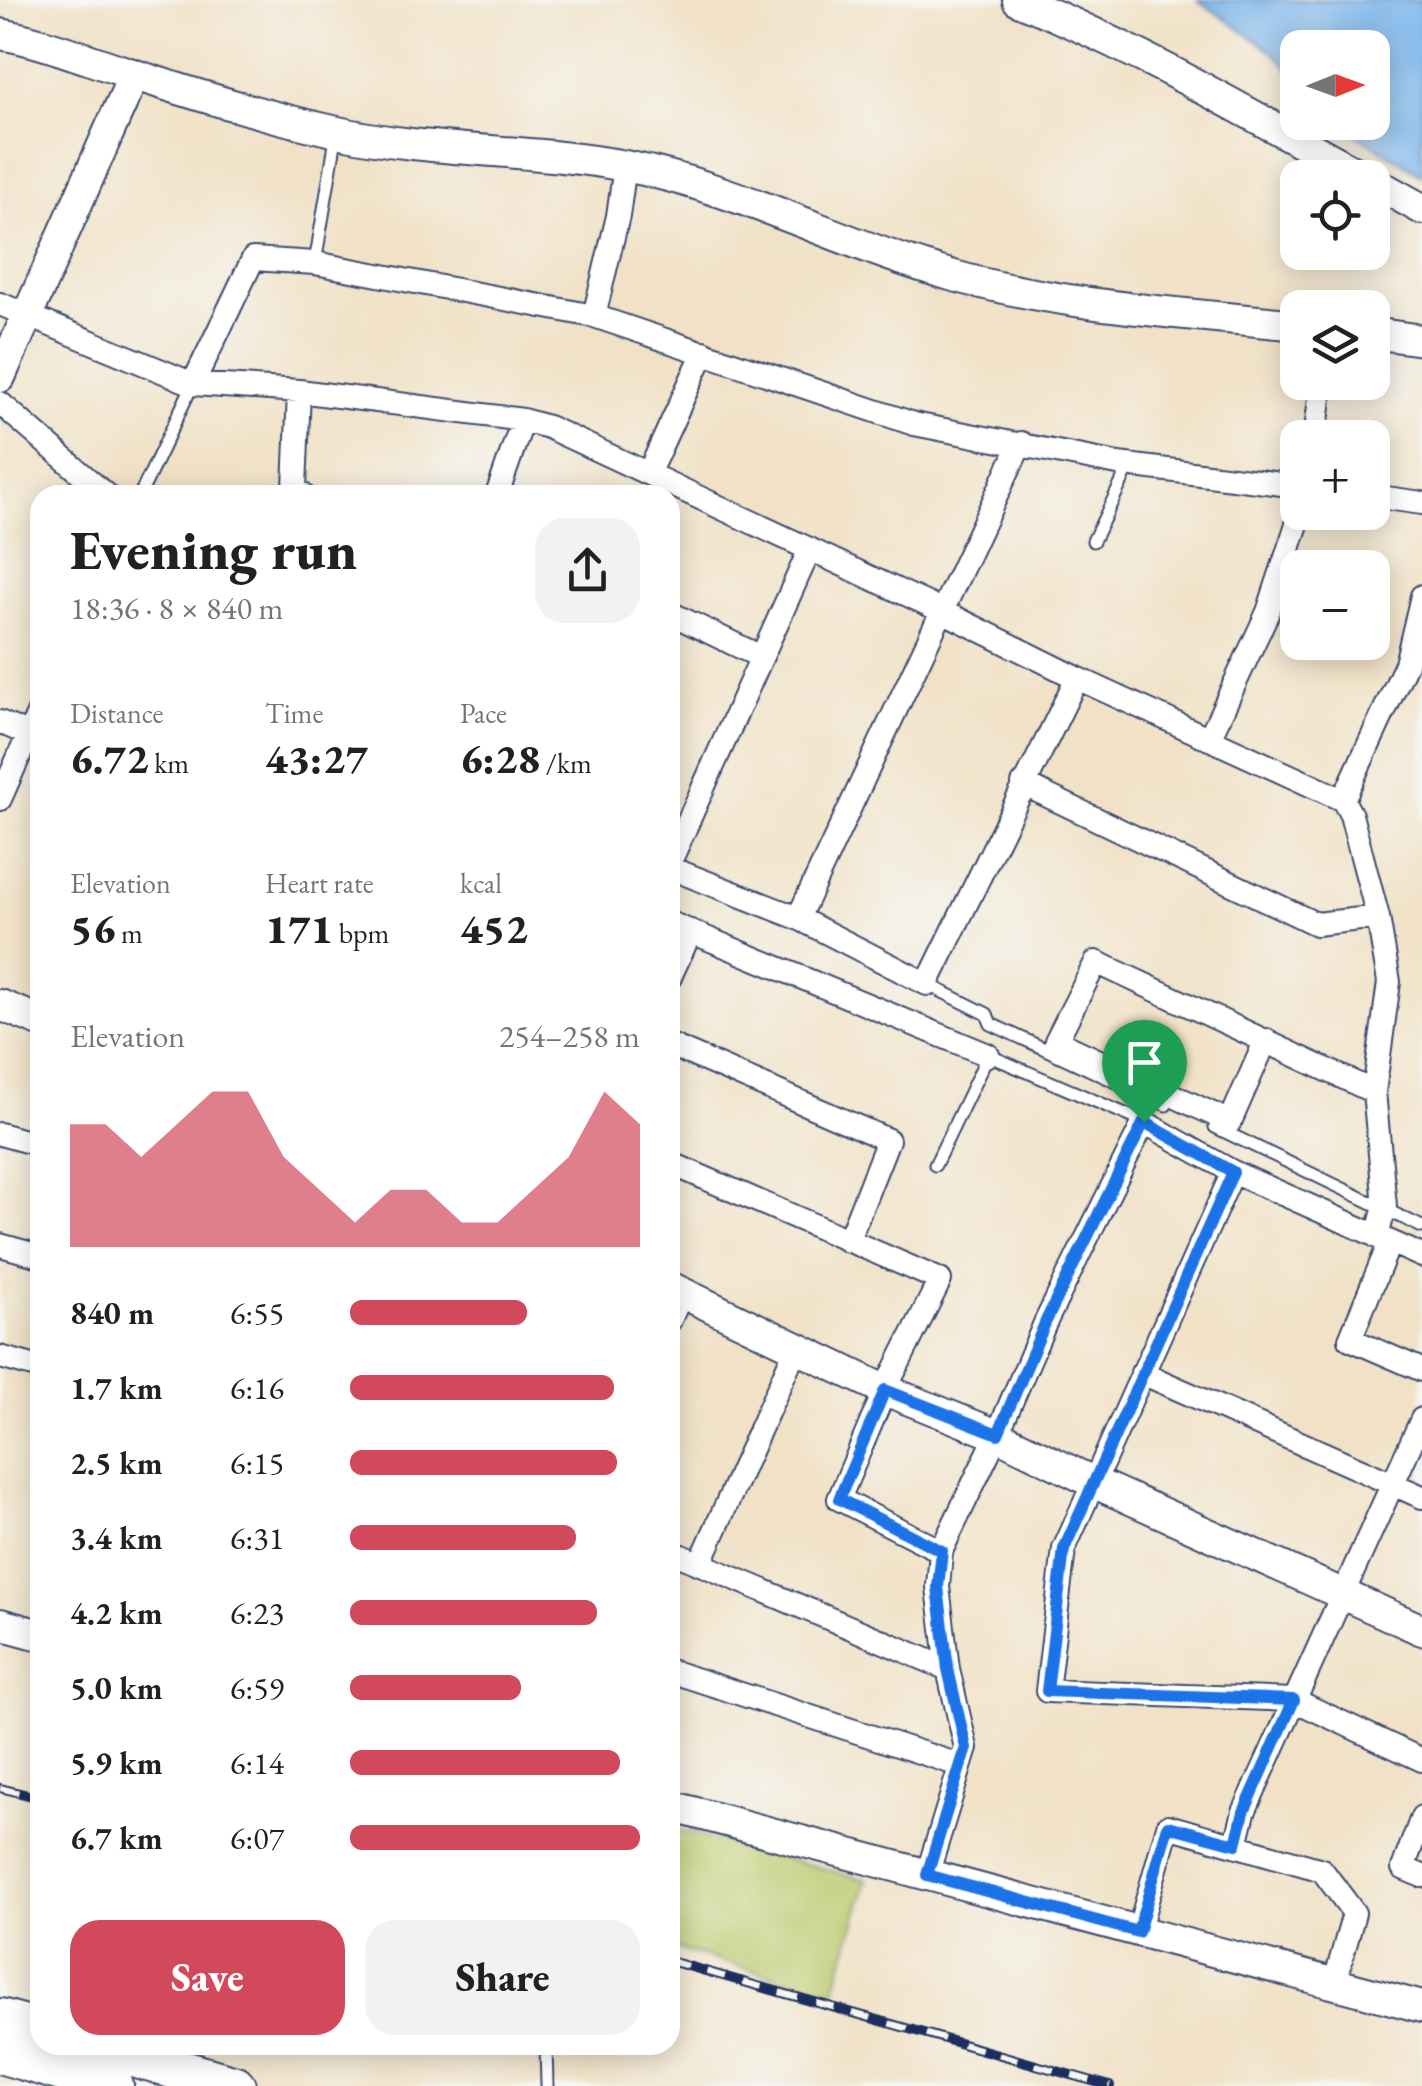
<!DOCTYPE html>
<html lang="en">
<head>
<meta charset="utf-8">
<style>
  body { margin:0; font-family:"EB Garamond",serif; background:#f2f2f2; color:#202124; height:100vh; display:flex; flex-direction:column; font-size:38px; white-space:nowrap }
  * { box-sizing:border-box; margin:0 }
  p { font-size:32px; color:#757577 }
  .icon { flex:none; width:55px; height:55px; fill:none; stroke:currentColor; stroke-width:2; stroke-linecap:round; stroke-linejoin:round }
  .map { position:relative; flex:1; overflow:hidden }
  .details { position:absolute; left:30px; top:485px; width:650px; height:1570px; display:flex; flex-direction:column; background:#fff; border-radius:30px; box-shadow:0 5px 25px #0003 }
  .details>* { flex:none }
  .needle { width:65px; rotate:89deg }
  .controls { position:absolute; left:1280px; top:30px; display:grid; gap:20px }
  .controls a { display:grid; place-items:center; width:110px; height:110px; border-radius:20px; background:#fff; box-shadow:0 5px 25px #0003; font-size:50px }
  .pin { position:absolute; display:grid; place-items:center; width:85px; height:85px; color:#fff; margin:-102px -42px; border-radius:50% 50% 50% 0; rotate:-45deg; box-shadow:0 0 10px #0007 }
  .pin .icon { rotate:45deg }
  .round { display:grid; place-items:center; flex:none; width:105px; height:105px; border-radius:30px; background:#f2f2f2 }
  .head { display:flex; align-items:center; justify-content:space-between; height:170px; padding:0 40px }
  h1 { font-size:55px; font-weight:800; line-height:75px }
  .metrics { display:grid; grid-template-columns:repeat(3,1fr); gap:15px; height:170px; padding:10px 40px }
  .metrics div { display:grid; align-content:center }
  .metrics b { font-size:42px; font-weight:800 }
  .metrics small { font-size:28px; font-weight:400 }
  .metrics p { font-size:28px }
  .chart { height:280px; padding:20px 40px }
  .chart p { display:flex; justify-content:space-between }
  .chart svg { width:100%; height:180px; margin-top:10px; fill:#d1495b; opacity:.7 }
  .primary-button { display:flex; gap:20px; margin-top:auto; padding:20px 40px }
  .primary-button a { flex:1; height:115px; border-radius:30px; background:#d1495b; color:#fff; font-size:40px; font-weight:800; line-height:115px; text-align:center }
  .primary-button a+a { background:#f2f2f2; color:#202124 }
  ul { padding:0 40px; list-style:none; font-size:32px }
  li { display:grid; grid-template-columns:160px 120px 1fr; align-items:center; height:75px }
  li i { height:25px; border-radius:12px; background:#d1495b }
  .map>svg:first-child { display:block }
  .green { fill:#bcca6c; stroke:#6c7c65; stroke-width:2.5 }
  .water { fill:#78b3ea; stroke:#4a71a4; stroke-width:2.5 }
  .lines { fill:none; stroke-linecap:round; stroke-linejoin:round }
  .service-casing { stroke:#3b4a6e; stroke-width:15 }
  .minor-casing { stroke:#3b4a6e; stroke-width:26 }
  .tertiary-casing { stroke:#3b4a6e; stroke-width:34 }
  .trunk-casing { stroke:#3b4a6e; stroke-width:44 }
  .service { stroke:#fff; stroke-width:11 }
  .minor { stroke:#fff; stroke-width:22 }
  .tertiary { stroke:#fff; stroke-width:30 }
  .trunk { stroke:#fff; stroke-width:40 }
  .rail-casing { stroke:#1b2f5e; stroke-width:10 }
  .rail { stroke:#f6f6f2; stroke-width:6; stroke-dasharray:19; stroke-linecap:butt }
  .route-casing { stroke:#fff; stroke-width:20 }
  .route { stroke:#1a73e8; stroke-width:12 }
</style>
</head>
<body>
<div class="map">
<svg width="1422" height="2086" viewBox="0 0 1422 2086">
  <rect width="100%" height="100%" fill="#f6f6f2"/>
  <filter id="ink" filterUnits="userSpaceOnUse"><feTurbulence type="fractalNoise" baseFrequency=".01" numOctaves="2"/><feDisplacementMap in="SourceGraphic" scale="20" xChannelSelector="R" yChannelSelector="G"/><feConvolveMatrix kernelMatrix="1 2 1 2 8 2 1 2 1" color-interpolation-filters="sRGB"/></filter>
  <filter id="wash" filterUnits="userSpaceOnUse"><feTurbulence type="fractalNoise" baseFrequency=".0048" numOctaves="4" result="noise"/><feDisplacementMap in="SourceGraphic" scale="40" xChannelSelector="R" yChannelSelector="G"/><feGaussianBlur stdDeviation="2.25" result="paint"/><feColorMatrix in="noise" values="0 0 0 0 0 0 0 0 0 0 0 0 0 0 0 0 0 1.4 0 .05"/><feComposite in="paint" operator="in"/></filter>
  <g filter="url(#wash)">
    <rect width="100%" height="100%" fill="#f1e2c7"/>
    <path class="green" d="M 670,1828 L 867,1880 L 834,1993 L 670,1947 Z"/>
    <path class="water" d="M 1198,0 L 1422,0 L 1422,175 L 1338,123 L 1372,122 L 1372,48 L 1298,48 L 1297,79 L 1273,52 Z"/>
  </g>
  <g filter="url(#ink)">
    <g class="lines">
      <defs>
        <path id="service" d="M 315,263 L 337,132
          M 140,495 L 193,384
          M 1093,541 L 1130,465
          M 927,984 L 987,1014 L 991,1024 L 1166,1105
          M 1215,1127 L 1422,1227
          M 935,1165 L 988,1055 L 1144,1122
          M 546,2045 L 547,2086"/>
        <path id="minor" d="M 0,304 L 193,384 L 299,391 L 523,420 L 548,427 L 942,611 L 1077,678 L 1343,800 L 1351,815 L 1378,917 L 1389,982 L 1374,1092 L 1385,1206 L 1377,1237
          M 594,316 L 618,216 L 625,166
          M 193,384 L 253,259 L 315,263 L 594,316 L 914,424 L 1118,464 L 1298,486
          M 299,391 L 295,488 L 303,495
          M 0,403 L 106,495
          M 1315,438 L 1322,382
          M 649,472 L 704,352
          M 497,495 L 523,420
          M 1372,496 L 1422,503
          M 670,613 L 761,657
          M 0,722 L 29,735
          M 1209,739 L 1268,612 L 1301,512
          M 1023,784 L 1316,924 L 1378,917
          M 0,799 L 40,709
          M 1343,800 L 1406,664 L 1422,596
          M 670,862 L 810,549
          M 670,868 L 798,918 L 927,984 L 1077,678
          M 798,918 L 1021,443
          M 670,923 L 988,1055
          M 670,977 L 691,931
          M 1266,1040 L 1230,1122 L 1056,1041 L 1096,962 L 1374,1092
          M 670,1045 L 888,1140 L 848,1241
          M 0,1134 L 40,1145
          M 670,1163 L 940,1280 L 885,1390 L 839,1499 L 941,1551
          M 1233,1172 L 1064,1549 L 1047,1691 L 1294,1700 L 1422,1760
          M 1390,1242 L 1350,1339 L 1422,1370
          M 0,1245 L 40,1256
          M 670,1320 L 682,1293
          M 0,1357 L 40,1368
          M 1142,1373 L 1422,1497
          M 670,1551 L 948,1669
          M 700,1564 L 796,1348
          M 670,1671 L 959,1765
          M 1422,1817 L 1403,1868 L 1422,1876
          M 1236,1844 L 1244,1812 L 1422,1419
          M 927,1875 L 966,1748 L 948,1669 L 938,1587 L 941,1551 L 997,1435 L 1046,1321 L 1144,1122 L 1233,1172 L 1422,1256
          M 1138,1932 L 1168,1826 L 1322,1870 L 1354,1913 L 1334,1985"/>
        <path id="tertiary" d="M 1018,0 C 1139,49 1251,115 1366,178
          M 0,34 C 42,41 83,58 123,71 C 192,94 262,115 333,131 C 428,153 529,148 625,166 C 740,188 843,245 954,276 C 1065,307 1184,313 1298,325
          M 1372,181 L 1422,209
          M 1372,333 L 1422,340
          M 0,377 L 134,75
          M 0,1005 L 40,1021
          M 670,1287 L 885,1390 L 997,1435 L 1095,1483 L 1422,1630
          M 0,1624 L 40,1635
          M 670,1806 L 1422,2007"/>
        <path id="trunk" d="M 0,2019 L 40,2030
          M 92,2045 L 235,2086
          M 0,2053 L 113,2086"/>
      </defs>
      <use href="#service" class="service-casing"/>
      <use href="#minor" class="minor-casing"/>
      <use href="#tertiary" class="tertiary-casing"/>
      <use href="#trunk" class="trunk-casing"/>
      <use href="#service" class="service"/>
      <use href="#minor" class="minor"/>
      <use href="#tertiary" class="tertiary"/>
      <use href="#trunk" class="trunk"/>
      <defs>
        <path id="rail" d="M 0,1788 L 40,1798
          M 670,1961 L 1110,2086"/>
      </defs>
      <use href="#rail" class="rail-casing"/>
      <use href="#rail" class="rail"/>
    </g>
  </g>
  <g class="lines" filter="url(#ink)">
    <defs>
      <path id="route" d="M 1144,1122 L 1233,1172 L 1064,1549 L 1047,1691 L 1294,1700 L 1244,1812 L 1236,1844 L 1168,1826 L 1138,1932 L 927,1875 L 966,1748 L 948,1669 L 938,1587 L 942,1551 L 839,1499 L 885,1390 L 998,1434 L 1046,1321 Z"/>
    </defs>
    <use href="#route" class="route-casing"/>
    <use href="#route" class="route"/>
  </g>
</svg>
<div class="controls">
<a><svg class="needle" viewBox="-14 -14 28 28"><path d="M0-13l5 13h-10z" fill="#e53935"/><path d="M0 13l5-13h-10z" fill="#757577"/></svg></a>
<a><svg class="icon" aria-label="locate" viewBox="0 0 24 24"><circle cx="12" cy="12" r="6"/><path d="M12 2v4M12 18v4M2 12h4M18 12h4"/></svg></a>
<a><svg class="icon" aria-label="layers" viewBox="0 0 24 24"><path d="M12 4l9 5-9 5-9-5zM3 14l9 5 9-5"/></svg></a>
<a>+</a>
<a>−</a>
</div>
<div class="pin" style="left:1144px;top:1122px;background:#1e9e55"><svg class="icon" aria-label="arrive" viewBox="0 0 24 24"><path d="M6 21V4h12l-3 4 3 4H6"/></svg></div>
<section class="details">
<div class="head"><div><h1>Evening run</h1><p>18:36 · 8 × 840 m</p></div><a class="round"><svg class="icon" aria-label="share" viewBox="0 0 24 24"><path d="M12 15V3M7 8l5-5 5 5M5 13v7h14v-7"/></svg></a></div>
<div class="metrics">
<div><p>Distance</p><b>6.72<small> km</small></b></div>
<div><p>Time</p><b>43:27</b></div>
<div><p>Pace</p><b>6:28<small> /km</small></b></div>
</div>
<div class="metrics">
<div><p>Elevation</p><b>56<small> m</small></b></div>
<div><p>Heart rate</p><b>171<small> bpm</small></b></div>
<div><p>kcal</p><b>452</b></div>
</div>
<div class="chart"><p><span>Elevation</span>254–258 m</p>
<svg viewBox="0 0 160 44" preserveAspectRatio="none"><path d="M0 44V14L10 14L20 22L30 14L40 6L50 6L60 22L70 30L80 38L90 30L100 30L110 38L120 38L130 30L140 22L150 6L160 14V44z"/></svg>
</div>
<ul>
<li><b>840 m</b>6:55<i style="width:61%"></i></li>
<li><b>1.7 km</b>6:16<i style="width:91%"></i></li>
<li><b>2.5 km</b>6:15<i style="width:92%"></i></li>
<li><b>3.4 km</b>6:31<i style="width:78%"></i></li>
<li><b>4.2 km</b>6:23<i style="width:85%"></i></li>
<li><b>5.0 km</b>6:59<i style="width:59%"></i></li>
<li><b>5.9 km</b>6:14<i style="width:93%"></i></li>
<li><b>6.7 km</b>6:07<i style="width:100%"></i></li>
</ul>
<div class="primary-button"><a>Save</a><a>Share</a></div>
</section>
</div>
</body>
</html>
